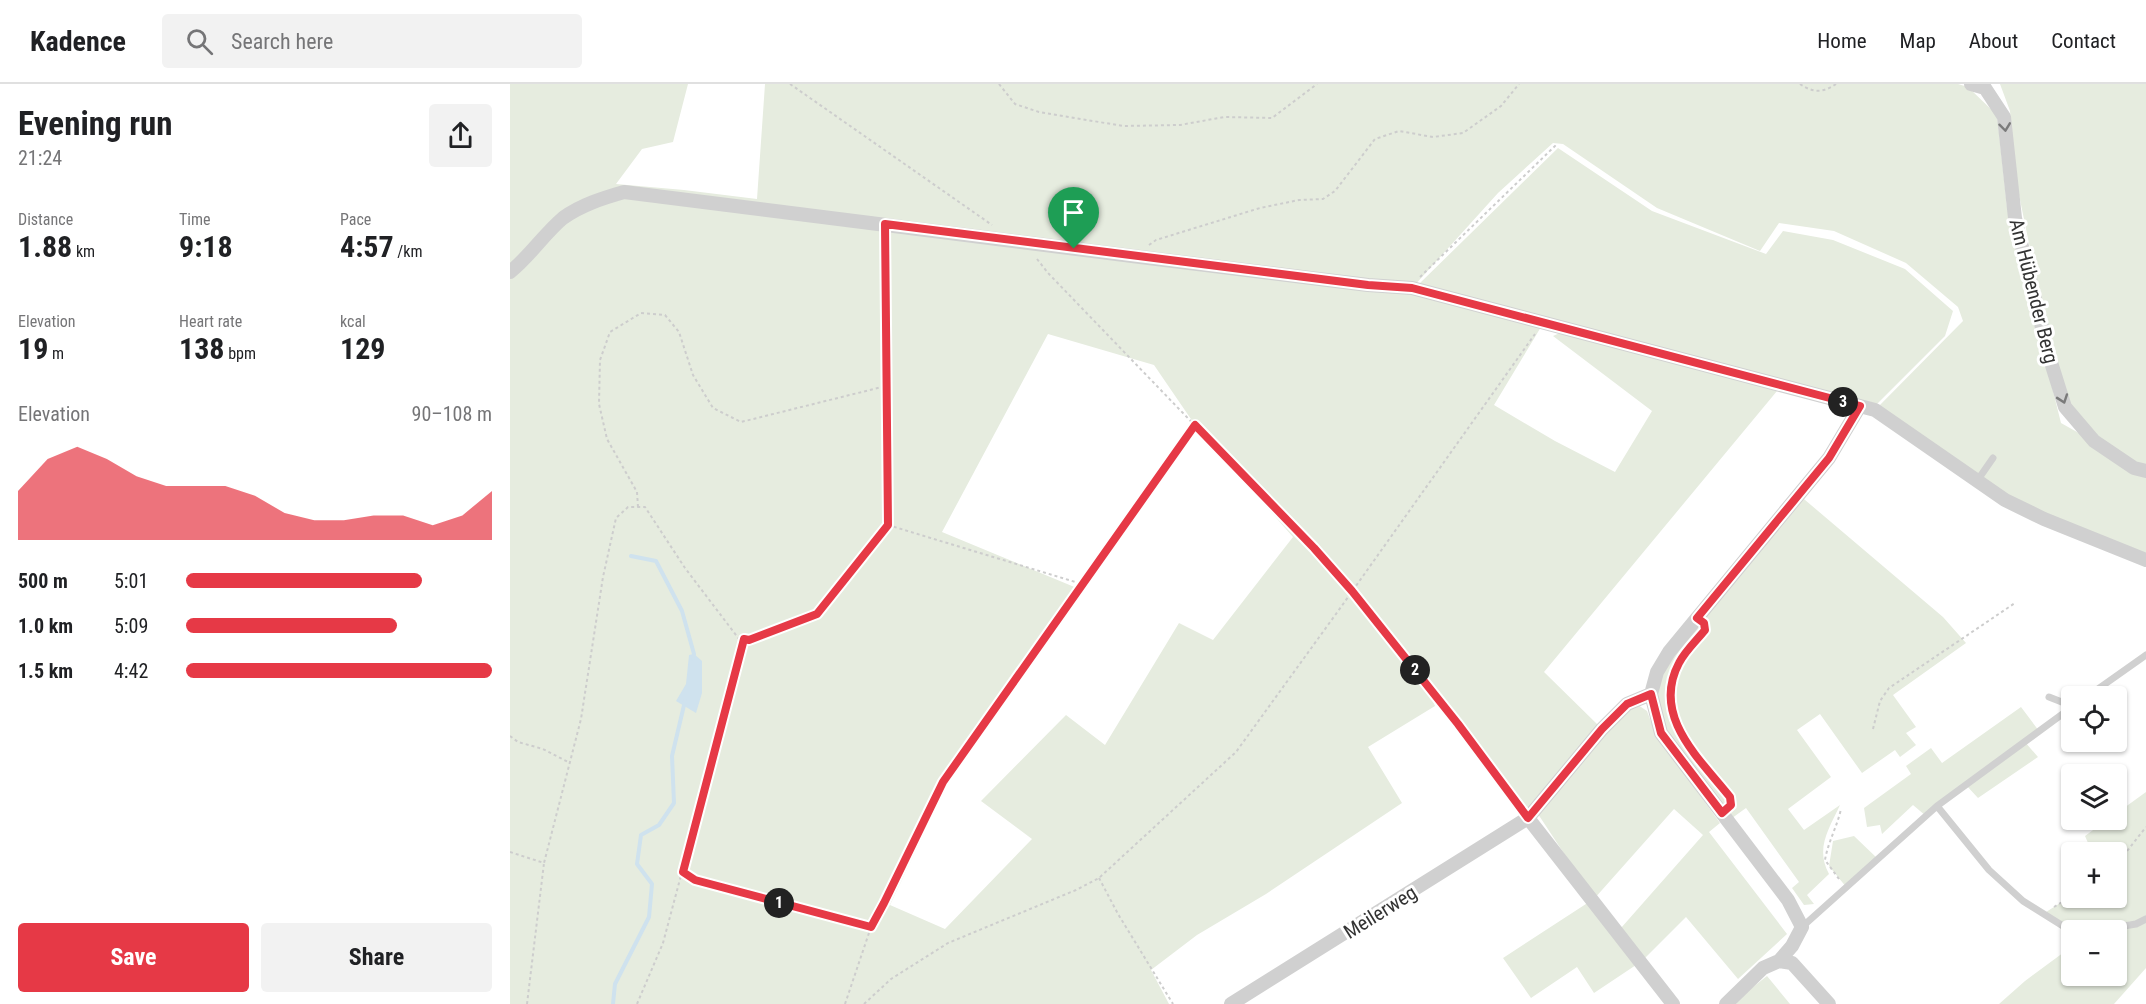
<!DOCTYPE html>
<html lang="en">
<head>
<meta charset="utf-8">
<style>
  body { margin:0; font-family:"Roboto Condensed",sans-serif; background:#f2f2f2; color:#202124; height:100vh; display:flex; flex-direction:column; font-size:22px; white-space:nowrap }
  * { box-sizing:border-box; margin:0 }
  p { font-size:20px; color:#757577 }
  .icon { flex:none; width:33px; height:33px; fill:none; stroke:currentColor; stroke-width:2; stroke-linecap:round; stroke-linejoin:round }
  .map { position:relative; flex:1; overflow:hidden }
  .drawer { display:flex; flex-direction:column; background:#fff; width:510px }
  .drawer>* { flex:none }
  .fabs { position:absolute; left:1551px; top:602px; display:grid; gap:12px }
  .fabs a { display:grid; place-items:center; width:66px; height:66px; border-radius:6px; background:#fff; box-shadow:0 2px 4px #0004; font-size:30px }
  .pin { position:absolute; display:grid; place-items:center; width:51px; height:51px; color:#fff; margin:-62px -26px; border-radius:50% 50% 50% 0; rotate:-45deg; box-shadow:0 0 6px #0007 }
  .pin .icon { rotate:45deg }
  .km { position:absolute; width:30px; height:30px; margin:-15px; border-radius:50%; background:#222; color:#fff; font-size:16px; line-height:30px; text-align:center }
  .round { display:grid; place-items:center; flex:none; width:63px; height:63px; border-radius:6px; background:#f2f2f2 }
  .overview { display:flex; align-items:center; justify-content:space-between; height:102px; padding:0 18px }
  h1 { font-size:33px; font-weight:700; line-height:45px }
  .figures { display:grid; grid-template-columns:repeat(3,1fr); gap:9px; height:102px; padding:6px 18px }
  .figures div { display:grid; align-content:center }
  .figures b { font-size:30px; font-weight:700 }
  .figures small { font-size:16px; font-weight:400 }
  .figures p { font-size:16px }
  .chart { height:168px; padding:12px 18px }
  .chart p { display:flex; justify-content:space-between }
  .chart svg { width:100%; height:108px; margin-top:6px; fill:#e63946; opacity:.7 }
  .button { display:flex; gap:12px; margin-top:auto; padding:12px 18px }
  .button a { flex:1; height:69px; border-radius:6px; background:#e63946; color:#fff; font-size:24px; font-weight:700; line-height:69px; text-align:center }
  .button a+a { background:#f2f2f2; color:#202124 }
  ul { padding:0 18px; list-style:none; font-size:20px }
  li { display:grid; grid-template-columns:96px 72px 1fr; align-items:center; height:45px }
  li i { height:15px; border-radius:8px; background:#e63946 }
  header { display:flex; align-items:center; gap:36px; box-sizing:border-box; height:84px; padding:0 30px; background:#fff; border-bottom:2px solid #e0e0e0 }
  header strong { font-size:28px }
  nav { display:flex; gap:33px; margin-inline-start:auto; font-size:21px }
  .search { width:420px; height:54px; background:#f2f2f2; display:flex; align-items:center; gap:15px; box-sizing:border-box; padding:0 21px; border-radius:6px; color:#757577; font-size:22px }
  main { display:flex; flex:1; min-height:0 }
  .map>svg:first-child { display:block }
  .green { fill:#e6ecdf; fill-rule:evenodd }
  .water { fill:#cfe2ee }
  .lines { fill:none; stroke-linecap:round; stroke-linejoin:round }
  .stream { stroke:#cfe2ee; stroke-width:4 }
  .path { stroke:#cdcdcd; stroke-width:2; stroke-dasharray:3 3; stroke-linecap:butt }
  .lane { stroke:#d0d0d0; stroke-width:7 }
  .street { stroke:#d0d0d0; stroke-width:14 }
  .oneway { stroke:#7a7a7a }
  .route-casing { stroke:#fff; stroke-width:12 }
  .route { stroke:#e63946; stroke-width:8 }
  .labels { text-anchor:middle; stroke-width:6; stroke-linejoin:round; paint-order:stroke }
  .street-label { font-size:20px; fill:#333; stroke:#fff }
</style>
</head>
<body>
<header>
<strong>Kadence</strong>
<div class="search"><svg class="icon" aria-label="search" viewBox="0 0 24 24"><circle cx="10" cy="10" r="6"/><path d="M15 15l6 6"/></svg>Search here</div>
<nav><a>Home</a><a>Map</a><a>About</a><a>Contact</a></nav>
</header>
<main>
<section class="drawer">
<div class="overview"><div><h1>Evening run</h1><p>21:24</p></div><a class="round"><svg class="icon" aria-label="share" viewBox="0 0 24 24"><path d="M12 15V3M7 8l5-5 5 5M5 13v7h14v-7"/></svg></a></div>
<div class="figures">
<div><p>Distance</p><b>1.88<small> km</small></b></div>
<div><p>Time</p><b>9:18</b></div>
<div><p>Pace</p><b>4:57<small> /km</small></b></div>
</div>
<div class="figures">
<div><p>Elevation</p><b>19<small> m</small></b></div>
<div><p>Heart rate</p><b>138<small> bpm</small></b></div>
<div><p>kcal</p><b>129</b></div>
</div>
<div class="chart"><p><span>Elevation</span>90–108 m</p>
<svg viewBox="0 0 160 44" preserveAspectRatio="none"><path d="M0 44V24L10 11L20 6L30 11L40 18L50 22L60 22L70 22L80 26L90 33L100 36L110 36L120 34L130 34L140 38L150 34L160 24V44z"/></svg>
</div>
<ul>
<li><b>500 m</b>5:01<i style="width:77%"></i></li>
<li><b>1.0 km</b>5:09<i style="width:69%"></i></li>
<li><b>1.5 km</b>4:42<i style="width:100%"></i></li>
</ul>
<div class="button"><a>Save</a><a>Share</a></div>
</section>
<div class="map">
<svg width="1636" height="920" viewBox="0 0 1636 920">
  <rect width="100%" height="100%" fill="#fff"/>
  <path class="green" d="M 0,0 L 178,0 L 163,58 L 132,65 L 106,100 L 174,106 L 247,115 L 255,0 L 1448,0 L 1458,3 L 1487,31 L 1497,123 L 1551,339 L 1583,357 L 1556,312 L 1533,228 L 1507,101 L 1500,27 L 1490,0 L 1636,0 L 1636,476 L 1534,435 L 1365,326 L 1453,237 L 1448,223 L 1396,179 L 1324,147 L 1269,139 L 1250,167 L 1147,124 L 1053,60 L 1043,59 L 988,109 L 903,203 L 1034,238 L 984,321 L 1045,357 L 1105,388 L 1142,327 L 1043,252 L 1052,248 L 1267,307 L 1034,588 L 1088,641 L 1022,724 L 1014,722 L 915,594 L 925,622 L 858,663 L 892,719 L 756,810 L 687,851 L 641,886 L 659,920 L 0,920 ZM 538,250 L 644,281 L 685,341 L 783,453 L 703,556 L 669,539 L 595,661 L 556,631 L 471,717 L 522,755 L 435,845 L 380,821 L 438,699 L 574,507 L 432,448 Z
    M 1048,64 L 1142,127 L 1256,170 L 1273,147 L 1323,156 L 1395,185 L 1443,227 L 1435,252 L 1366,321 L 909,200 Z
    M 1288,410 L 1433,533 L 1456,559 L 1383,611 L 1406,643 L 1396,649 L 1406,661 L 1390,673 L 1385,666 L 1352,689 L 1310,630 L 1287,646 L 1321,693 L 1278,725 L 1294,746 L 1330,721 C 1319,745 1305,764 1319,790 L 1297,811 L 1304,820 L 1294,821 L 1282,804 L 1289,798 L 1236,724 L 1218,737 L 1151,649 L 1141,610 L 1147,588 Z
    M 1128,621 L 1137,627 L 1146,651 L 1210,739 L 1199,748 L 1277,850 L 1228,895 L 1176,833 L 1134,875 L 1111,844 L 1193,751 L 1164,725 L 1084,815 L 1028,730 L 1116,627 Z
    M 1511,623 L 1529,647 L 1515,658 L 1528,673 L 1468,714 L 1456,701 L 1416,732 L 1403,721 L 1372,750 L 1370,741 L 1357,743 L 1354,724 L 1401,690 L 1396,682 L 1421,664 L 1432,679 Z
    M 1636,708 L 1636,884 L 1604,920 L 1489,920 L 1515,897 L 1561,863 L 1562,891 L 1606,891 L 1606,846 L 1577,846 L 1553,842 L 1533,830 L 1561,812 L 1606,813 L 1606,768 L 1582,768 L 1575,752 L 1598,735 L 1606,735 L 1607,729 Z
    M 1344,752 L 1368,775 L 1337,804 L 1319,782 L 1323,757 Z
    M 1079,818 L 1126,881 L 1084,909 L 1067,883 L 1021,914 L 993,874 Z
    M 1257,892 L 1280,920 L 1226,920 L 1238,907 Z"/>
  <path class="water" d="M 184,570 L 192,577 L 192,609 L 186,629 L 166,617 L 176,600 L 179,571 Z"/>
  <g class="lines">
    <path class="stream" d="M 121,472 L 146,477 L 172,527 L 184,570 L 183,575
      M 103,920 L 105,900 L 139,833 L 142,800 L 127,780 L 131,751 L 149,741 L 164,719 L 162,672 L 175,617"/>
    <path class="path" d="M 280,0 L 482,141
      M 489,0 L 505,20 L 529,28 L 613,42 L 670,41 L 714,33 L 762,34 L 807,0
      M 1290,0 C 1303,9 1313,9 1326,0
      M 639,161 L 646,156 L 750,124 L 789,116 L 813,115 L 825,107 L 865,55 L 889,47 L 923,53 L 953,49 L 991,22 L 1009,0
      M 527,175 L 538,189 L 803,464 L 842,507 L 905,586 L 1010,724
      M 910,193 L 1046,61
      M 128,423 L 127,408 L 97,355 L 89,320 L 90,276 L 100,248 L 131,229 L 155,231 L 169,248 L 183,291 L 203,324 L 231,338 L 376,302
      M 378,441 L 572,500
      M 1167,583 C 1145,636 1189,674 1220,713 L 1220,717
      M 1363,645 L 1370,617 L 1379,604 L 1505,519
      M 0,652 L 8,658 L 33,665 L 60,679
      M 0,768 L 34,779 L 71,635 L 93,493 L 106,434 L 118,423 L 135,423 L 175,484 L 229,555 L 239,556 L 307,530 L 378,441 L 375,154
      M 1606,781 L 1636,743
      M 173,788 L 185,796 L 360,843
      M 589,794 L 608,830 L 663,920
      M 1329,795 L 1315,776 C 1318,758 1327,743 1331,725
      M 1544,823 L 1562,812
      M 17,920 L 34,779
      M 127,920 L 153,859 L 234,555
      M 335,920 L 361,843 L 374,819 L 433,698 L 685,341
      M 354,920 L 381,895 L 438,859 L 566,806 L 589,794 L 726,668 L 831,523 L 1025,250"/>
    <path class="lane" d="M 1467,397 L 1483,374
      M 1578,612 L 1636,571
      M 1539,613 L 1562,622
      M 1427,722 L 1562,623
      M 1292,843 L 1427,722 L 1479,786 L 1513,817 L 1553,842 L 1577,846
      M 1590,846 L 1626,840 L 1636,835"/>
    <path class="street" d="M 1461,0 L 1475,4 L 1494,33 L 1505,134 L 1539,272 L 1555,323 L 1584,357 L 1624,384 L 1636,387
      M 0,188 C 20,172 34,150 53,134 C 71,121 93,114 114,108 L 622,172 L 858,201 L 902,204 L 1365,326 L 1495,416 L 1534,435 L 1636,476
      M 1018,734 L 1163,920
      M 1269,877 L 1282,879 L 1319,920
      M 721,920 L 1018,734 L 1092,645 L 1117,620 L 1141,610
      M 1216,920 L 1253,884 L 1269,877 L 1282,862 L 1292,843 L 1278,816 L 1151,649 L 1141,610 L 1147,588 L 1159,568 L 1319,374 L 1350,322"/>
  </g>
  <defs><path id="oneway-chevron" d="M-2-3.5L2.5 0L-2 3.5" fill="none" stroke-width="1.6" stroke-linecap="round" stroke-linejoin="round" transform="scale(1.5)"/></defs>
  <g class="oneway">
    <use href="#oneway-chevron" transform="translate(1495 43) rotate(83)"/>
    <use href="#oneway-chevron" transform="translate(1553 315) rotate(71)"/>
  </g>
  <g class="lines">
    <defs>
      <path id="route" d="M 375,140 L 858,201 L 902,204 L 1350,322 L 1319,374 L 1187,534 L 1194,539 L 1195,546 C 1187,556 1175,567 1169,579 C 1141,632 1189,674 1220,713 L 1221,721 L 1212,729 L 1151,649 L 1141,610 L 1117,620 L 1092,645 L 1018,734 L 948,640 L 842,507 L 804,464 L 685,341 L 433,698 L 374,819 L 361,843 L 185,796 L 173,788 L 234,555 L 239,556 L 307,530 L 378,441 Z"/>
    </defs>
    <use href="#route" class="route-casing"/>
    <use href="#route" class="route"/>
  </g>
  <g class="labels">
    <g class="street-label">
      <text transform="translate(1524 207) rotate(76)" y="7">Am Hübender Berg</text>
      <text transform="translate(870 828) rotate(-32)" y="7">Meilerweg</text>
    </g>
  </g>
</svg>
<div class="fabs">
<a><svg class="icon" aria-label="locate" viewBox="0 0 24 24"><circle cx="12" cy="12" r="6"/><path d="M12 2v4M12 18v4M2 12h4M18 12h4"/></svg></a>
<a><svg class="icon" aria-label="layers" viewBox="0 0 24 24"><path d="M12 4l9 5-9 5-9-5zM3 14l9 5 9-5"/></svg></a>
<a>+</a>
<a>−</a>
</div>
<div class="pin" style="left:564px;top:165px;background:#1e9e55"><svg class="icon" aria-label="arrive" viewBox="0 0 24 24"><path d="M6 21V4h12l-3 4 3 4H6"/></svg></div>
<b class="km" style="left:269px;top:819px">1</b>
<b class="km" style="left:905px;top:586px">2</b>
<b class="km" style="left:1333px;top:318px">3</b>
</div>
</main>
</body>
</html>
